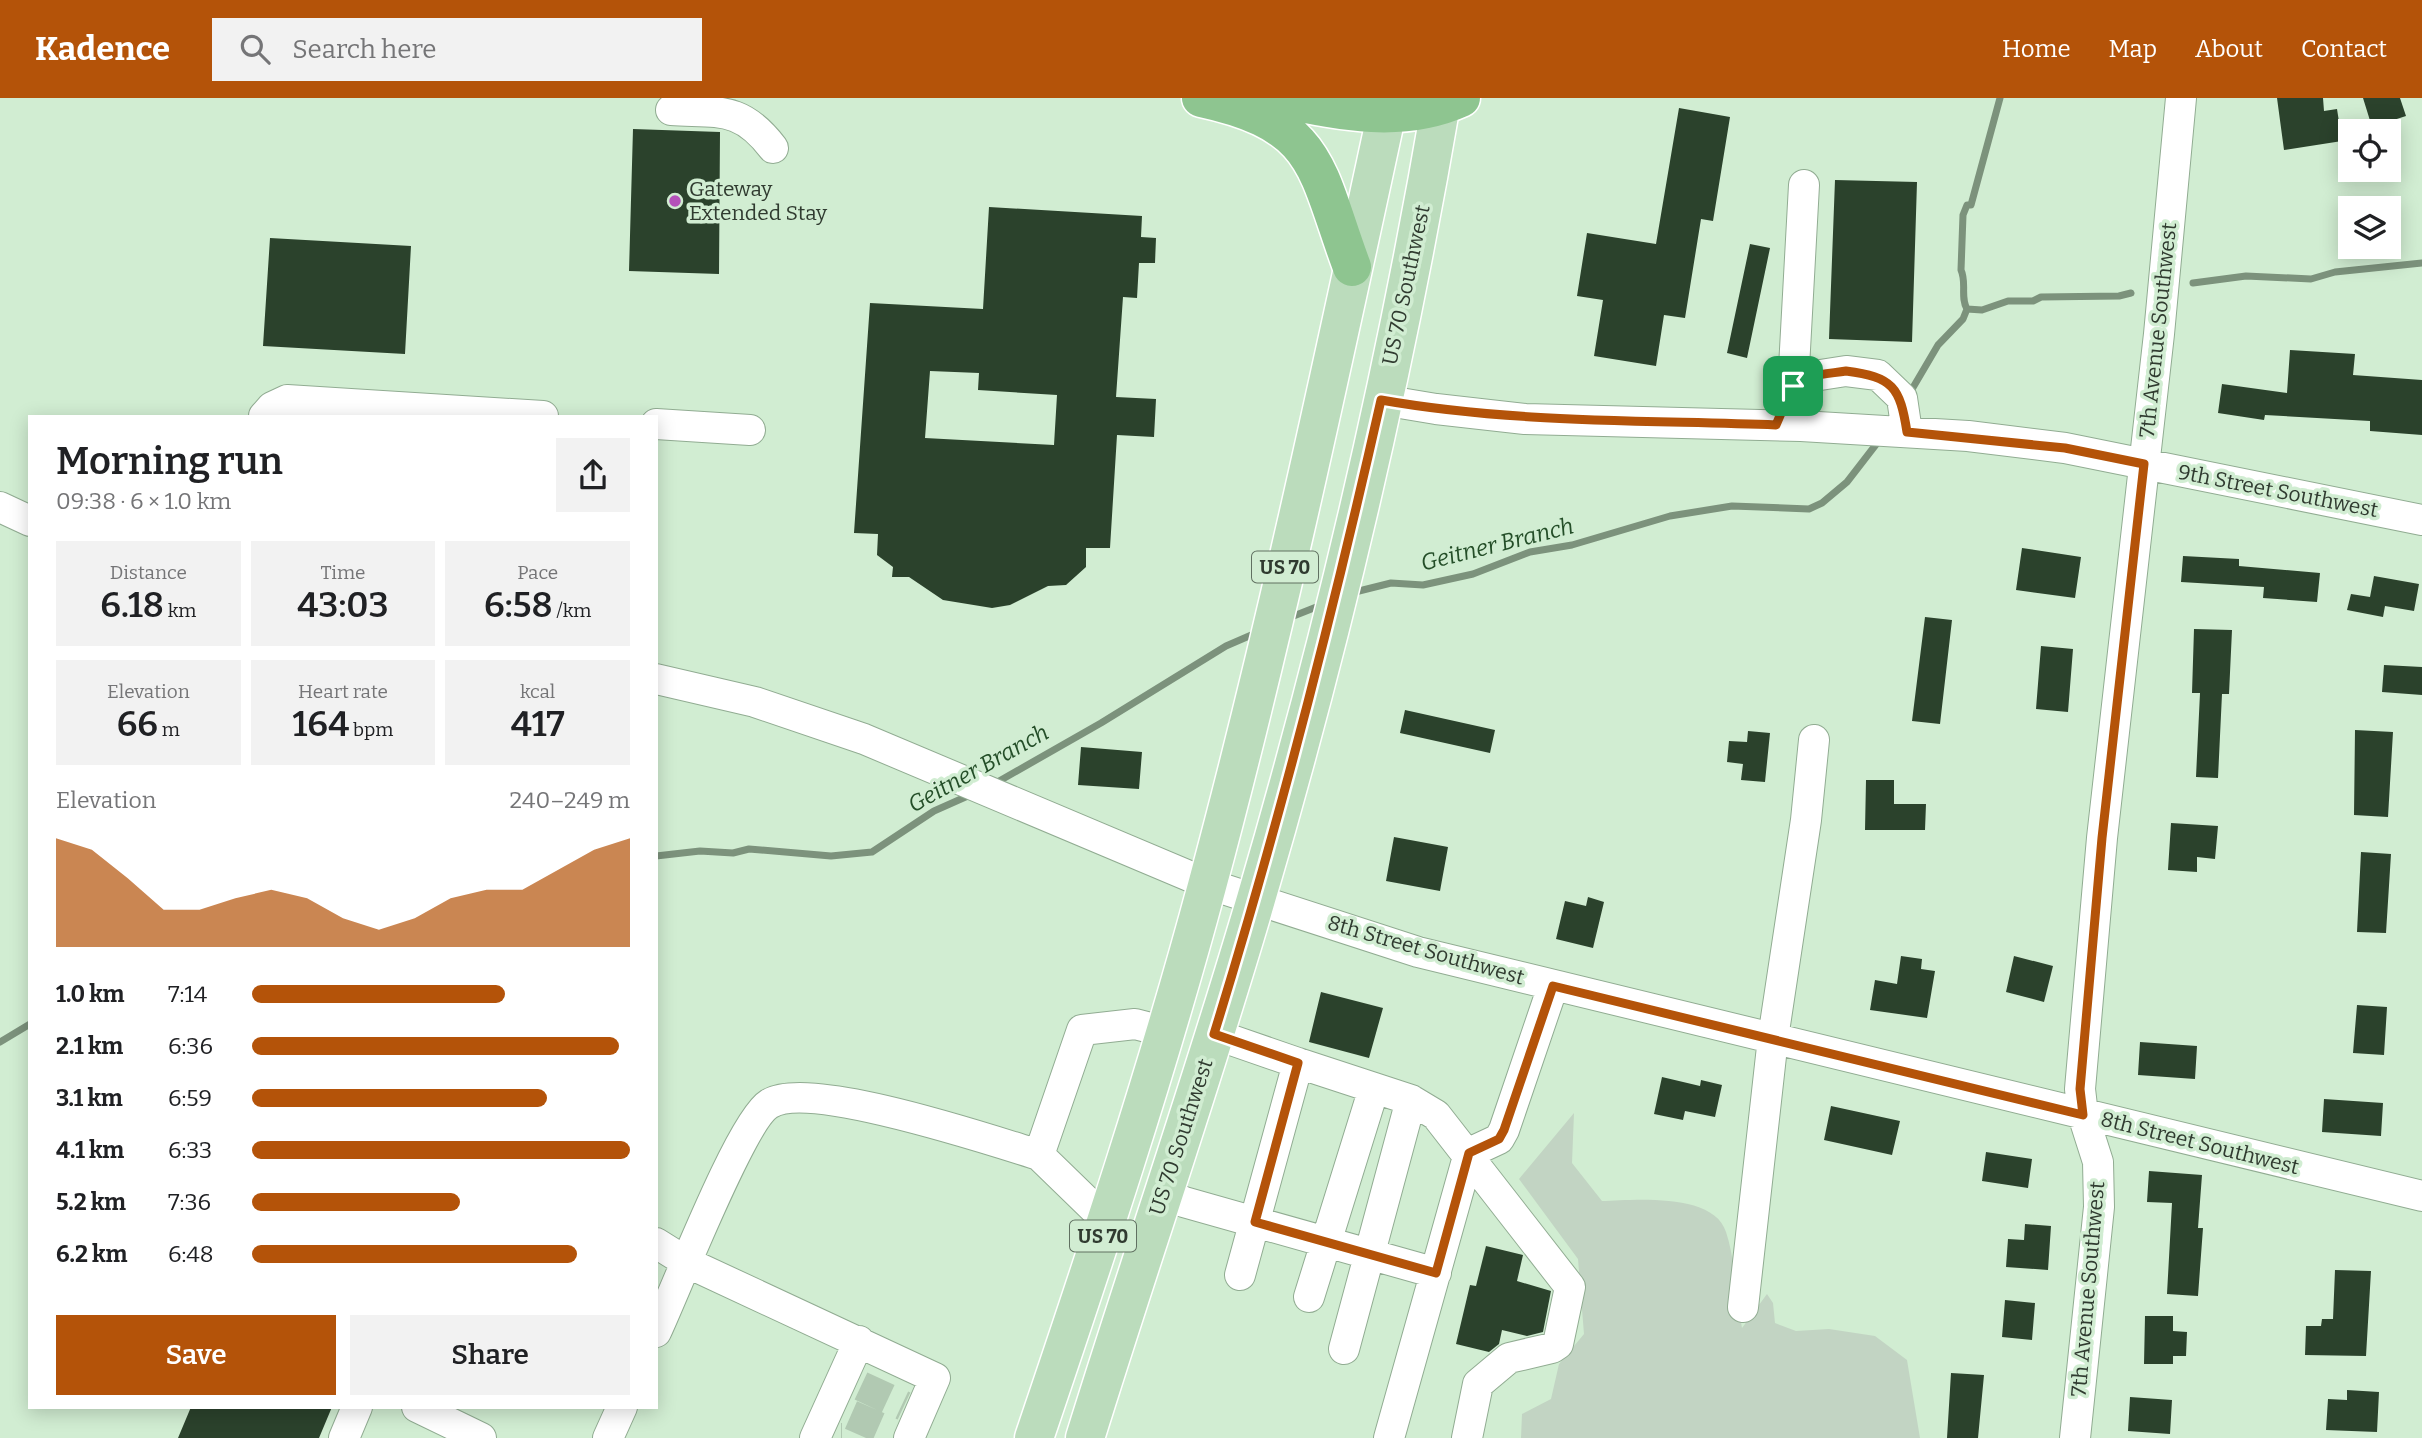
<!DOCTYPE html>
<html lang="en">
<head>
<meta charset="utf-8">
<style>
  body { margin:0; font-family:Bitter,serif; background:#f2f2f2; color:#202124; height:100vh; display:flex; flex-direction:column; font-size:26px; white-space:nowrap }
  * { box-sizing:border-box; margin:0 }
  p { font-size:23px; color:#757577 }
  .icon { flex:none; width:38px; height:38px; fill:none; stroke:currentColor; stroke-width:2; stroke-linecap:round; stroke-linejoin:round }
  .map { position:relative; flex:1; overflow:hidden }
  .panel { position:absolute; left:28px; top:317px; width:630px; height:994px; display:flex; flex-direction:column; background:#fff; border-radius:0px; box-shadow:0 4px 18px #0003 }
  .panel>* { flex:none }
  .controls { position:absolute; left:2338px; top:21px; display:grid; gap:14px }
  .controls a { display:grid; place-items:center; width:63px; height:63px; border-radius:0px; background:#fff; box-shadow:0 4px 18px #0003; font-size:35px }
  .pin { position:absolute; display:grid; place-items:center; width:60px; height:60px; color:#fff; margin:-30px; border-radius:14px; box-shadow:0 4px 10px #0006 }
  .round { display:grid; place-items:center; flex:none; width:74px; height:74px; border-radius:0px; background:#f2f2f2 }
  .summary { display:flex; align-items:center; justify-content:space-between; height:119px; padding:0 28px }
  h1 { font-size:38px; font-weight:600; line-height:52px }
  .stats { display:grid; grid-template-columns:repeat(3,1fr); gap:10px; height:119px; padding:7px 28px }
  .stats div { display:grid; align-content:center; border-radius:0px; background:#f2f2f2; text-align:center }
  .stats b { font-size:35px; font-weight:600 }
  .stats small { font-size:19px; font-weight:400 }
  .stats p { font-size:19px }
  .chart { height:196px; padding:14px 28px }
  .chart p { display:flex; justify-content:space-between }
  .chart svg { width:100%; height:126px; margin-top:7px; fill:#b45309; opacity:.7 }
  .action { display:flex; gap:14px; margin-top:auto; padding:14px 28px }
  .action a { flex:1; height:80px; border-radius:0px; background:#b45309; color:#fff; font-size:28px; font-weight:600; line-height:80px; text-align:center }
  .action a+a { background:#f2f2f2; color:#202124 }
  ul { padding:0 28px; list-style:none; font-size:23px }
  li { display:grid; grid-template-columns:112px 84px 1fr; align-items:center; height:52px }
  li i { height:18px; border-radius:9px; background:#b45309 }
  header { display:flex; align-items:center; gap:42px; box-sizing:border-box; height:98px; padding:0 35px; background:#b45309; color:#fff }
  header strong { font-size:33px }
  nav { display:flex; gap:38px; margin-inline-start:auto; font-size:24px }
  .search { width:490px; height:63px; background:#f2f2f2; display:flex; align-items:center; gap:18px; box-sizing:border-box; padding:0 24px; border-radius:0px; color:#757577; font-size:26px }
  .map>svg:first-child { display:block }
  .green { fill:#c2d4c3 }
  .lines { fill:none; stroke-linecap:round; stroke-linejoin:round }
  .stream { stroke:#7c927c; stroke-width:7 }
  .building { fill:#2b422c; fill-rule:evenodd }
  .minor-tunnel { stroke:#b1c9b2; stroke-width:30; stroke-dasharray:30 15; stroke-linecap:butt }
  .minor-casing { stroke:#91ac92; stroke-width:32 }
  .major-casing { stroke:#fff; stroke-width:41 }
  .highway-casing { stroke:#fff; stroke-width:41 }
  .minor { stroke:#fff; stroke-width:30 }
  .major { stroke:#bbdcbc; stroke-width:38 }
  .highway { stroke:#8ec590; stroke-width:38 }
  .route-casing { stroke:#fff; stroke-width:14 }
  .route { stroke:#b45309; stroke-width:9 }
  .poi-dot { fill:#b452b9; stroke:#d1edd2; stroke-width:2.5 }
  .labels { text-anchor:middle; stroke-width:7; stroke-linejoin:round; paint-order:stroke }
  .shield { fill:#d1edd2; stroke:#607061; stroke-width:2 }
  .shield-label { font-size:19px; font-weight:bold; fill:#303b30 }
  .poi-label { font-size:21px; fill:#303b30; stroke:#d1edd2; text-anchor:start }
  .street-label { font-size:21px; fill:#303b30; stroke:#d1edd2 }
  .water-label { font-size:23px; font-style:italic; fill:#244e28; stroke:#d1edd2 }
</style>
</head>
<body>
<header>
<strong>Kadence</strong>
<div class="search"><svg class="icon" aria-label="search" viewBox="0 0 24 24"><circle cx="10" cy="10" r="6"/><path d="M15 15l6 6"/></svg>Search here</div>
<nav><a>Home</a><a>Map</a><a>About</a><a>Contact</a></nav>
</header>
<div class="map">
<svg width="2422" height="1340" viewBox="0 0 2422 1340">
  <rect width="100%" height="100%" fill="#d1edd2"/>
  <path class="green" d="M 1574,1015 L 1572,1065 L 1602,1103 C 1633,1102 1714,1094 1726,1134 C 1735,1161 1737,1201 1742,1230 L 1767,1196 L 1773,1205 L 1775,1225 L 1796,1233 L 1829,1231 L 1875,1238 L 1907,1262 L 1920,1340 L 1521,1340 L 1522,1316 L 1551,1301 L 1559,1266 L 1584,1236 L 1578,1161 L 1519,1081 Z"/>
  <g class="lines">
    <path class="stream" d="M 2193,185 L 2246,178 L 2311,181 L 2335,174 L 2422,165
      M 1967,211 L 1982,212 L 2008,203 L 2033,203 L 2041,199 L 2119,198 L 2131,195
      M 1908,298 L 1938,247 L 1963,221 L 1967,211 C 1960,199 1967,185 1961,172 L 1963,117 L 1967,107 L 1971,107 L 2000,0
      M 1351,495 L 1391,485 L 1423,487 L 1473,476 L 1530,454 L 1572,447 L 1670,418 L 1732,408 L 1809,411 L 1822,405 L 1847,384 L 1881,340
      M 1286,521 L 1324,506
      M 994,686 L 1101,625 L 1226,548 L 1256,535
      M 656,758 L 700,753 L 733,755 L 749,751 L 831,758 L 872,754 L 934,713 L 970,697
      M 0,944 L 30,926"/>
  </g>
  <path class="building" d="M 2277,0 L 2323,0 L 2324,13 L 2337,11 L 2342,43 L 2284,52 Z
    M 2363,0 L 2400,0 L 2406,18 L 2372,29 Z
    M 1679,10 L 1730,19 L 1713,123 L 1701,121 L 1685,220 L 1664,217 L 1656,268 L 1594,258 L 1603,202 L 1577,198 L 1587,135 L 1656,146 Z
    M 633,31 L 720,34 L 719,176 L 629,173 Z
    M 1835,82 L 1917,84 L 1912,244 L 1829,241 Z
    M 989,109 L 1142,118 L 1141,139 L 1156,140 L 1155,165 L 1139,165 L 1137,200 L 1123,199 L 1116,299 L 1156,301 L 1154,339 L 1117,337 L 1110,450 L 1086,450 L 1086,469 L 1066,487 L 1048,488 L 1010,507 L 992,510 L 943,502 L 909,479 L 892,479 L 893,469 L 877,457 L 878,436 L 854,435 L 870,205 L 983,211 ZM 930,273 L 979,275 L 978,292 L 1057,297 L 1054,347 L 925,340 Z
    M 270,140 L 411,148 L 405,256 L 263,248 Z
    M 1750,146 L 1770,150 L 1747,260 L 1727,255 Z
    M 2290,252 L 2355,256 L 2353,277 L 2422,282 L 2422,337 L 2370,333 L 2370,323 L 2265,317 L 2264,322 L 2218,315 L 2222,286 L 2287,295 Z
    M 2022,450 L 2081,459 L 2075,500 L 2016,492 Z
    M 2183,458 L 2239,461 L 2239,468 L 2320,475 L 2317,504 L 2263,500 L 2264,489 L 2181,484 Z
    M 2374,478 L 2419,486 L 2414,513 L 2385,508 L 2383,519 L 2347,512 L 2351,496 L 2370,499 Z
    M 1925,519 L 1952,522 L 1940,626 L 1912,623 Z
    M 2194,531 L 2232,532 L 2229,596 L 2222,596 L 2218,680 L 2196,679 L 2200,595 L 2192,595 Z
    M 2041,548 L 2073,551 L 2068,614 L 2036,611 Z
    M 2384,567 L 2422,569 L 2422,597 L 2382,594 Z
    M 1405,612 L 1495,632 L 1490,655 L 1400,635 Z
    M 2355,632 L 2393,634 L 2388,719 L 2354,717 Z
    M 1748,633 L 1770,635 L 1765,684 L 1741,682 L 1743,666 L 1727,664 L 1729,643 L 1747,644 Z
    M 1081,649 L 1142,654 L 1139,691 L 1078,687 Z
    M 1866,682 L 1894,682 L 1894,706 L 1926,706 L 1925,732 L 1865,732 Z
    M 2171,725 L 2218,728 L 2215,761 L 2197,759 L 2197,774 L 2168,772 Z
    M 1394,739 L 1448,749 L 1440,793 L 1386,783 Z
    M 2361,754 L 2391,756 L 2386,835 L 2357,834 Z
    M 1588,799 L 1604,804 L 1593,850 L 1556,841 L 1565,803 L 1586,808 Z
    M 1901,858 L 1922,861 L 1921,871 L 1935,873 L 1927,920 L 1870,912 L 1875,882 L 1897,886 Z
    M 2014,858 L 2053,868 L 2044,904 L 2006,894 Z
    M 1321,894 L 1383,910 L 1369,960 L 1309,944 Z
    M 2357,907 L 2387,909 L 2384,957 L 2353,955 Z
    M 2140,944 L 2197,948 L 2195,981 L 2138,977 Z
    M 1662,979 L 1700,988 L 1701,982 L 1722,987 L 1715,1019 L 1685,1013 L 1683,1022 L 1654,1016 Z
    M 2324,1001 L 2383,1005 L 2381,1038 L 2322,1034 Z
    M 1831,1008 L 1900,1023 L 1892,1057 L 1824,1042 Z
    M 1986,1054 L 2032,1061 L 2028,1090 L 1982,1083 Z
    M 2149,1073 L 2202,1077 L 2198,1130 L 2203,1130 L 2198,1198 L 2167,1196 L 2172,1105 L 2147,1104 Z
    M 2025,1126 L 2051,1128 L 2048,1172 L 2006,1169 L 2008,1141 L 2024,1142 Z
    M 1486,1148 L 1523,1157 L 1517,1183 L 1551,1193 L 1543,1234 L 1527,1238 L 1502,1232 L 1499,1246 L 1489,1254 L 1456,1246 L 1470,1187 L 1476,1188 Z
    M 2335,1172 L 2371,1173 L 2366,1258 L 2305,1257 L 2306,1228 L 2321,1228 L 2322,1221 L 2333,1221 Z
    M 2005,1202 L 2035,1205 L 2032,1242 L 2002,1239 Z
    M 2145,1218 L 2173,1218 L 2173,1233 L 2187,1234 L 2186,1258 L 2173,1258 L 2173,1266 L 2144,1266 Z
    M 1951,1275 L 1984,1277 L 1978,1340 L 1947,1340 Z
    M 2347,1292 L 2379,1294 L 2377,1334 L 2326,1332 L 2328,1301 L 2347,1302 Z
    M 2130,1299 L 2172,1302 L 2170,1336 L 2128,1333 Z
    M 191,1309 L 332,1309 L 319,1340 L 178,1340 Z"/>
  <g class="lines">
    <path class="minor-tunnel" d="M 861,1288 L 904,1308
      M 851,1317 L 892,1335
      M 841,1340 L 842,1340"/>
    <defs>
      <path id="minor" d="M 671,12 C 720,15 741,8 773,50
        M 1793,288 L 1804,87
        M 1787,301 L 1801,280 L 1846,273 L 1878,277 L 1902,300 L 1907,334
        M 1382,302 L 1436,311 L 1525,321 L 1801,328 L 1968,338 L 2065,350 L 2422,422
        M 264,318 L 272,309 L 287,302 L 543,318
        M 656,326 L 750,332
        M 0,409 L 30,423
        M 656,581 L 755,604 L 864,641 L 1208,786 L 1418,854 L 2422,1098
        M 1214,936 L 1298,965
        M 1162,1094 L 1184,1104 L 1436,1175
        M 1108,1124 L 1039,1057 L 1082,932 L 1135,926 L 1166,934
        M 656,1145 L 688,1165 L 935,1280 L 909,1340
        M 1240,1177 L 1298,965 L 1411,1002 L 1436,1017 L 1570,1189 L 1558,1246 L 1552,1250 L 1509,1260 L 1478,1286 L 1467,1340
        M 1309,1199 L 1374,990
        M 1743,1209 L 1773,940 L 1806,722 L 1814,642
        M 656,1234 C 675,1194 741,1023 769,1006 C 809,981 990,1042 1039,1057
        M 1344,1251 L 1411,1002
        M 417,1309 L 481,1340
        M 344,1340 L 357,1309
        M 608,1340 L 622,1309
        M 815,1340 L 859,1243
        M 1389,1340 L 1469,1055 L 1499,1041 L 1504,1032 L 1553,888
        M 2075,1340 L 2099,1109 L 2098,1064 L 2083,1017 L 2080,991 L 2102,740 L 2159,236 L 2181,0"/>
      <path id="major" d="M 1034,1340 C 1096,1157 1157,974 1207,788 C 1277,528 1333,263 1390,0
        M 1085,1340 C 1141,1160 1203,982 1256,801 C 1333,539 1396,270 1442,0"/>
      <path id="highway" d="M 1201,0 C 1321,26 1315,70 1352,169
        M 1277,0 C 1339,13 1401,27 1461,0"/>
    </defs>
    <use href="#minor" class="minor-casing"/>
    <use href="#major" class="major-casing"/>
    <use href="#highway" class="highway-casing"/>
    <use href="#minor" class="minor"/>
    <use href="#major" class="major"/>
    <use href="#highway" class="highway"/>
  </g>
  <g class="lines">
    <defs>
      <path id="route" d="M 1846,273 C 1893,279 1900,289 1907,334 L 2065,350 L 2144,366 L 2102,740 L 2080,991 L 2083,1017 L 1553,888 L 1504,1032 L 1499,1041 L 1469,1055 L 1436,1175 L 1255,1124 L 1298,965 L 1214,936 C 1279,726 1333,515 1381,302 C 1512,325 1643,322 1776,327 C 1798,276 1791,281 1846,273 Z"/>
    </defs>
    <use href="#route" class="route-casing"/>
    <use href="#route" class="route"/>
  </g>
  <circle class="poi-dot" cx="675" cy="103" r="7"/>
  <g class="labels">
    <g class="shield">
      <rect x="1252" y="453.5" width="66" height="31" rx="5"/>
      <rect x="1070" y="1122.5" width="66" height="31" rx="5"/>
    </g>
    <g class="shield-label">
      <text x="1285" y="476">US 70</text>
      <text x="1103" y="1145">US 70</text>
    </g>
    <g class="poi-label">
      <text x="689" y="98">Gateway<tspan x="689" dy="24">Extended Stay</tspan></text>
    </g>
    <g class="street-label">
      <text transform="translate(1406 187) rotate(-78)" y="7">US 70 Southwest</text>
      <text transform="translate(2158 232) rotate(-84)" y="7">7th Avenue Southwest</text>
      <text transform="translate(2278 393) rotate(11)" y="7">9th Street Southwest</text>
      <text transform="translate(1426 852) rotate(16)" y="7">8th Street Southwest</text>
      <text transform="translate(1181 1039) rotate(-72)" y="7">US 70 Southwest</text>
      <text transform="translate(2200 1045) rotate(14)" y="7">8th Street Southwest</text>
      <text transform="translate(2088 1191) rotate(-85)" y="7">7th Avenue Southwest</text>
    </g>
    <g class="water-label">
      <text transform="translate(1497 446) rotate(-14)" y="8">Geitner Branch</text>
      <text transform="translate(978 670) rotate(-29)" y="8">Geitner Branch</text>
    </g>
  </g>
</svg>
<div class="controls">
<a><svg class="icon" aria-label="locate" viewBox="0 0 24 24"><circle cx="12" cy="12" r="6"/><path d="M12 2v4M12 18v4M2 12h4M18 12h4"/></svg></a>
<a><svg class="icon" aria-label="layers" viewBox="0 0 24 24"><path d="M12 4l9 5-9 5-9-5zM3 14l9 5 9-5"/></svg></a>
</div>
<div class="pin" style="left:1793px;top:288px;background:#1e9e55"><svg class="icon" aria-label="arrive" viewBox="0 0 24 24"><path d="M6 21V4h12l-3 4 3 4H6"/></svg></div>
<section class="panel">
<div class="summary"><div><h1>Morning run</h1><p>09:38 · 6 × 1.0 km</p></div><a class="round"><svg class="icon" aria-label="share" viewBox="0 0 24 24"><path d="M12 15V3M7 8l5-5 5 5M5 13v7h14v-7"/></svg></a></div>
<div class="stats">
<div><p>Distance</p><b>6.18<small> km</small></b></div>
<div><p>Time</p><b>43:03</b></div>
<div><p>Pace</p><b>6:58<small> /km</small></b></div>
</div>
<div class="stats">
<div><p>Elevation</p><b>66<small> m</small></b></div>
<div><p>Heart rate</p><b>164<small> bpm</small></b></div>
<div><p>kcal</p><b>417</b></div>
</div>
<div class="chart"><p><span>Elevation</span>240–249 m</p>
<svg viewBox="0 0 160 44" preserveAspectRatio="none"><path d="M0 44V6L10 10L20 20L30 31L40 31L50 27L60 24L70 27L80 34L90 38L100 34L110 27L120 24L130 24L140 17L150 10L160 6V44z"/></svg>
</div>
<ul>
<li><b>1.0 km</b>7:14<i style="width:67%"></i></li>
<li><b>2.1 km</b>6:36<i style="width:97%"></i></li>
<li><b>3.1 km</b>6:59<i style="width:78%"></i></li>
<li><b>4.1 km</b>6:33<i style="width:100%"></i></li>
<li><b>5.2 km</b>7:36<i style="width:55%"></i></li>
<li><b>6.2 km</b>6:48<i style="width:86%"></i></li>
</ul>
<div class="action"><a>Save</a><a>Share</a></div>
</section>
</div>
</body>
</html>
